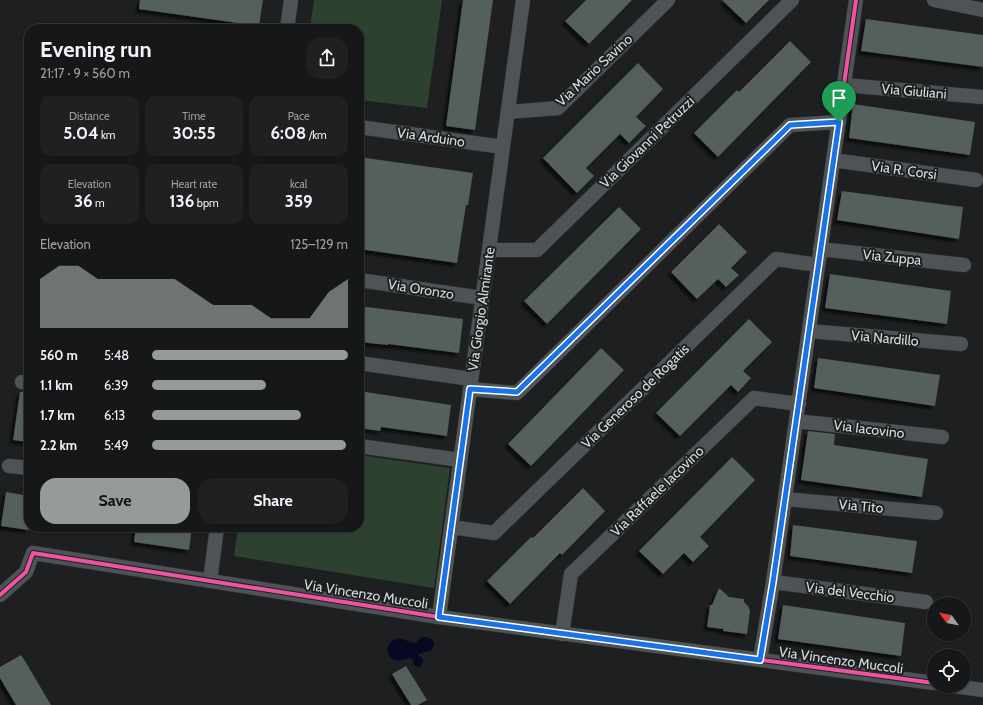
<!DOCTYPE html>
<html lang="en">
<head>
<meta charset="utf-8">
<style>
  body { margin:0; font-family:Cabin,sans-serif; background:#1f2021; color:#f1f3f6; height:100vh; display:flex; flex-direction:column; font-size:15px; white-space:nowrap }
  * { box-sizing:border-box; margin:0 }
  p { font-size:13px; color:#9e9fa2 }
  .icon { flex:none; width:22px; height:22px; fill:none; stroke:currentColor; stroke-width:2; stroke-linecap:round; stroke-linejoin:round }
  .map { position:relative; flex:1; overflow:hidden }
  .drawer { position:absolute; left:24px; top:24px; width:340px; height:508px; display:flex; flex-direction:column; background:#161718; border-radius:16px; box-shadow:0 1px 3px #0004,0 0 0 1px #353637 }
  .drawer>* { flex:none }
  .needle { width:26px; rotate:303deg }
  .controls { position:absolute; left:927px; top:597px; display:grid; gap:8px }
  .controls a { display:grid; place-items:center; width:44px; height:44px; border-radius:50%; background:#161718; box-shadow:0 1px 3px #0004,0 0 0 1px #353637; font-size:20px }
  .pin { position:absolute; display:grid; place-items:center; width:34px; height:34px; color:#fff; margin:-41px -17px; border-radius:50% 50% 50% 0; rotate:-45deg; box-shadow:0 0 4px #0007 }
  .pin .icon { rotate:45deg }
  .round { display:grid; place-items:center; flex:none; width:42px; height:42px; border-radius:16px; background:#1f2021 }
  .head { display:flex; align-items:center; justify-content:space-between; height:68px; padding:0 16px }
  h1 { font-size:22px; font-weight:800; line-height:30px }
  .stats { display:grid; grid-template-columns:repeat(3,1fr); gap:6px; height:68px; padding:4px 16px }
  .stats div { display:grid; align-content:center; border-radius:10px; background:#1f2021; text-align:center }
  .stats b { font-size:17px; font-weight:800 }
  .stats small { font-size:11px; font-weight:400 }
  .stats p { font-size:11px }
  .chart { height:112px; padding:8px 16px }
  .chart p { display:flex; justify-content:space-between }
  .chart svg { width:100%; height:72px; margin-top:4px; fill:#979a9a; opacity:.7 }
  .action { display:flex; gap:8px; margin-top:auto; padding:8px 16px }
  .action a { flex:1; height:46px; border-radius:16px; background:#979a9a; color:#111; font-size:16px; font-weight:800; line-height:46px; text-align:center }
  .action a+a { background:#1f2021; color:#f1f3f6 }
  ul { padding:0 16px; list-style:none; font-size:13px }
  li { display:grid; grid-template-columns:64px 48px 1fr; align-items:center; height:30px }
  li i { height:10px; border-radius:5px; background:#979a9a }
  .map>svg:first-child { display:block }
  .green { fill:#2d4130 }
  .water { fill:#070821 }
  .building { fill:#545e5d; filter:url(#shadow) }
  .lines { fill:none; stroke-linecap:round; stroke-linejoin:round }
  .street-casing { stroke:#383939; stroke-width:15 }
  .street { stroke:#4e5356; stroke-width:14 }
  .cycleway-casing { stroke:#1c2021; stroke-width:6 }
  .cycleway { stroke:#f153a3; stroke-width:4 }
  .route-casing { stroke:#fff; stroke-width:8 }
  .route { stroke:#1a73e8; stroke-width:5 }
  .labels { text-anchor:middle; stroke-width:4; stroke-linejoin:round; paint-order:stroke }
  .street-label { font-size:14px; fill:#d9dcdc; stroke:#1c2021 }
</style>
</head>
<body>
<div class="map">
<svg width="983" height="705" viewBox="0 0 983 705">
  <defs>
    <filter id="shadow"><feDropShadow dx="-3.5" dy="3.5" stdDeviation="1" flood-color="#0009"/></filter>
  </defs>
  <rect width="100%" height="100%" fill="#1d1f20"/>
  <path class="green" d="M 314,0 L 442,0 L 427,108 L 359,100 L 359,29 L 310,29 Z
    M 359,455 L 450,468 L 434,588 L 234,556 L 238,527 L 359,527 Z"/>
  <path class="water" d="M 422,637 C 429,636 438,642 432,649 C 429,653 423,652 419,654 L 418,656 L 421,657 L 423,661 L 421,666 L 419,667 L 415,666 L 413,663 L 413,660 L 410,658 C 405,658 400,662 395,660 C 384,656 386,641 397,639 C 403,637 408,643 415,643 Z"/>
  <path class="building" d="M 140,0 L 263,0 L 259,26 L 139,9 Z
    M 463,0 L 493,0 L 475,130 L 446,126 Z
    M 586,0 L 632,0 L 589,44 L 565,21 Z
    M 722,0 L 769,0 L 746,23 Z
    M 866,19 L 983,35 L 983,67 L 861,51 Z
    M 790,41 L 811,62 L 718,157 L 694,133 L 737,90 L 739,92 Z
    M 638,63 L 663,89 L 636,117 L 646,126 L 629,143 L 620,134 L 586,168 L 594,176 L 577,193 L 543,158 Z
    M 853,104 L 975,122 L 970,155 L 849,138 Z
    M 359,157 L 473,173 L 468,205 L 466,205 L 457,263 L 359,249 Z
    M 842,191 L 963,207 L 959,239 L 837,220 Z
    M 619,207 L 641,229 L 547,324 L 524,301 Z
    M 719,224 L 747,252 L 731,268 L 739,275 L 726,287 L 718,279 L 697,299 L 671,272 Z
    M 830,274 L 951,291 L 947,324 L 825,308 Z
    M 359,306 L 463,319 L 459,353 L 388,344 L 388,345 L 359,342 Z
    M 749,319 L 772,342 L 743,371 L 751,378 L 738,392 L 731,385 L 680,436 L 656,413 Z
    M 601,348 L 624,370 L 531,466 L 508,444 Z
    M 818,358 L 940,375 L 935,406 L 814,388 Z
    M 359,391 L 451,405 L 447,436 L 381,427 L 380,431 L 359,428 Z
    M 20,392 L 29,392 L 29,442 L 13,440 Z
    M 808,431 L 835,434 L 834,445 L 928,459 L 922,497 L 801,480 Z
    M 732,457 L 755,480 L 700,537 L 709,546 L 693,562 L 684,553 L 663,574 L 639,551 Z
    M 583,488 L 605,511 L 562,555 L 560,553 L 510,604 L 487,581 L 531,537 L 533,538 Z
    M 6,492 L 29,496 L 29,530 L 1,526 Z
    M 793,525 L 917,541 L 912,573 L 790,556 Z
    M 136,527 L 192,527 L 189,550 L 134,542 Z
    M 719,588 L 729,597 L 744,599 L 744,602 L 748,606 L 750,611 L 747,634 L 723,631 L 723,629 L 707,627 L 710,605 L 712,605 Z
    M 783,605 L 905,623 L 901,656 L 778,639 Z
    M 21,655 L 25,661 L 51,705 L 16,705 L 0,678 L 0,667 Z
    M 406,666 L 427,700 L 418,705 L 411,705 L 392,674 Z"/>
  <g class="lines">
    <defs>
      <path id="street" d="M 934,0 L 983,10
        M 287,29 L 291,0
        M 844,85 L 983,97
        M 508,112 L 558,108 L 668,0
        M 359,127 L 503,147
        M 833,160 L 976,180
        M 820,249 L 964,265
        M 489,250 L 537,250 L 792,0
        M 359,280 L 482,298
        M 809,331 L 961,344
        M 359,363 L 471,379
        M 22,382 L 29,383
        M 470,389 L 517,393 L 790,125 L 839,122
        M 796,421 L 942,437
        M 359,446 L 460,460
        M 9,466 L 29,468
        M 785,499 L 936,513
        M 451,527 L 494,533 L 776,259 L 818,265
        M 210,581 L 217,527
        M 773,582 L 926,602
        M 0,595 L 26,572 L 33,553 L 439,617 L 934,683
        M 439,617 L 523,0
        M 562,634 L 571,574 L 754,398 L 799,404
        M 760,660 L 773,582 L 856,0
        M 954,686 L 983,690"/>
    </defs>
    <use href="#street" class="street-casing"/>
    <use href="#street" class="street"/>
    <defs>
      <path id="cycleway" d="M 0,595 L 26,572 L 33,553 L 439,617 L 934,683
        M 760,660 L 773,582 L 856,0"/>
    </defs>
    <use href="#cycleway" class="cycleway-casing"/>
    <use href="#cycleway" class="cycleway"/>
  </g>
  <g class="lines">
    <defs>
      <path id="route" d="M 839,122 L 773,582 L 760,660 L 439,617 L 470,389 L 517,392 L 790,125 Z"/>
    </defs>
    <use href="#route" class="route-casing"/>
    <use href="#route" class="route"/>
  </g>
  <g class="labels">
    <g class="street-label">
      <text transform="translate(594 70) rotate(-43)" y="5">Via Mario Savino</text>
      <text transform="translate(914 91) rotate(5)" y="5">Via Giuliani</text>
      <text transform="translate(431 137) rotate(8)" y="5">Via Arduino</text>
      <text transform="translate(647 142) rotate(-44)" y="5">Via Giovanni Petruzzi</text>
      <text transform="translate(904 170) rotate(8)" y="5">Via R. Corsi</text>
      <text transform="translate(892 257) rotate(6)" y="5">Via Zuppa</text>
      <text transform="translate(421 289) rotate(9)" y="5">Via Oronzo</text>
      <text transform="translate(481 309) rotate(-82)" y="5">Via Giorgio Almirante</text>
      <text transform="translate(885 338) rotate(5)" y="5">Via Nardillo</text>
      <text transform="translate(635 396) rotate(-44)" y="5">Via Generoso de Rogatis</text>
      <text transform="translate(869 429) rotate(7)" y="5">Via Iacovino</text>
      <text transform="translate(657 491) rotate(-44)" y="5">Via Raffaele Iacovino</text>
      <text transform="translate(861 506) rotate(5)" y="5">Via Tito</text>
      <text transform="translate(850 592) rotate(7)" y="5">Via del Vecchio</text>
      <text transform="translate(366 594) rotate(9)" y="5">Via Vincenzo Muccoli</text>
      <text transform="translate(841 660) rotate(8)" y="5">Via Vincenzo Muccoli</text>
    </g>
  </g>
</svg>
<div class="controls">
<a><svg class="needle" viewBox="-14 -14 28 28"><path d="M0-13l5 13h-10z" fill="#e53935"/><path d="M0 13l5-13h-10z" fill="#9e9fa2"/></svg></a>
<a><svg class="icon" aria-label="locate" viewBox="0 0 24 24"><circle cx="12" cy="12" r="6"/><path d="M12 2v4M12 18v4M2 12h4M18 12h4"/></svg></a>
</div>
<div class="pin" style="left:839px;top:122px;background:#1e9e55"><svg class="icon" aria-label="arrive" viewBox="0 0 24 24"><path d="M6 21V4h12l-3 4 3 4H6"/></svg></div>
<section class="drawer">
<div class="head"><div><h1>Evening run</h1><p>21:17 · 9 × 560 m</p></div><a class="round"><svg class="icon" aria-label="share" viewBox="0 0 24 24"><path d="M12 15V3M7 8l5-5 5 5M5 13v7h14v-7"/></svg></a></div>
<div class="stats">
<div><p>Distance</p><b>5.04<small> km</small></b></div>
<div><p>Time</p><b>30:55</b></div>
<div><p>Pace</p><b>6:08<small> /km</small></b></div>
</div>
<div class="stats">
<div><p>Elevation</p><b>36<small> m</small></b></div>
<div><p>Heart rate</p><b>136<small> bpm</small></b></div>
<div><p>kcal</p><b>359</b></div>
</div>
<div class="chart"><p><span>Elevation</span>125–129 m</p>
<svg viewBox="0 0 160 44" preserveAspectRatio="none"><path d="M0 44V14L10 6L20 6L30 14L40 14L50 14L60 14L70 14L80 22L90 30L100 30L110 30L120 38L130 38L140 38L150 22L160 14V44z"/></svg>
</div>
<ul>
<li><b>560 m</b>5:48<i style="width:100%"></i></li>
<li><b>1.1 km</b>6:39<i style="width:58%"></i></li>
<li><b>1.7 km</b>6:13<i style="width:76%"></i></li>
<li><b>2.2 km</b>5:49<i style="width:99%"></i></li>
</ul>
<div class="action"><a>Save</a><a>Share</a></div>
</section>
</div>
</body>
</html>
